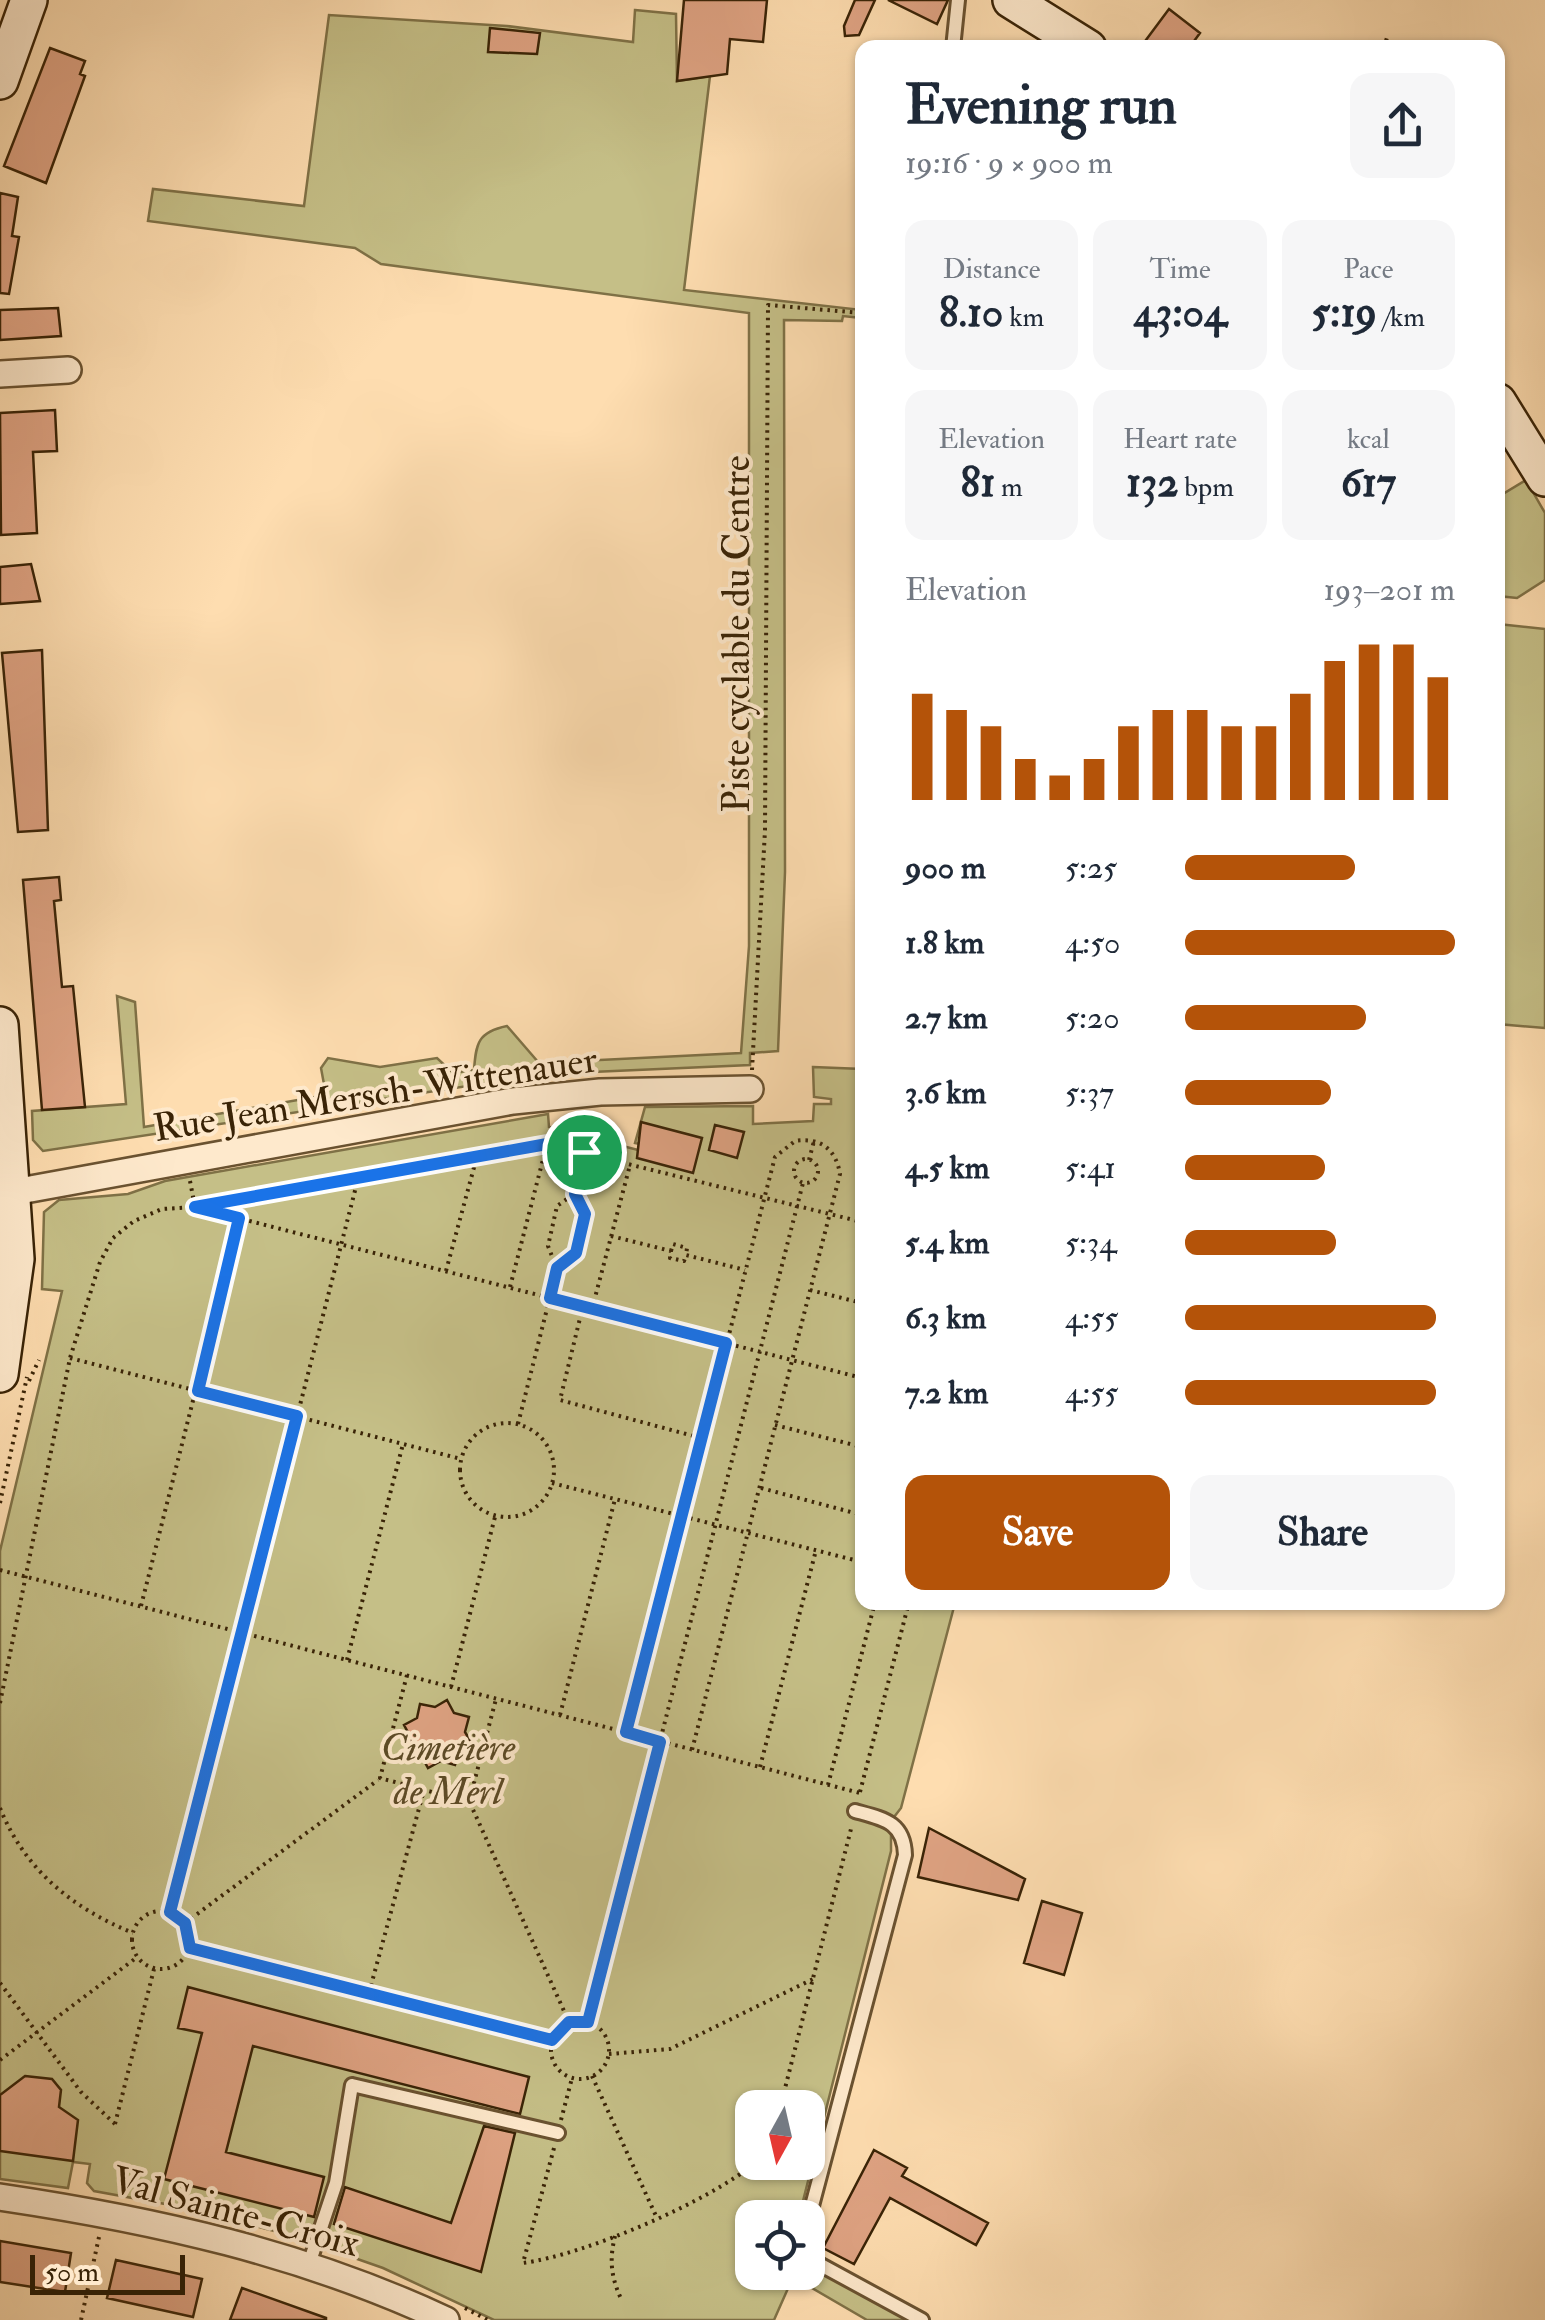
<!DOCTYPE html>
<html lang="en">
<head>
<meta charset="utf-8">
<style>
  body { margin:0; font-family:"IM FELL Double Pica",serif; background:#f6f6f7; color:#1f2937; height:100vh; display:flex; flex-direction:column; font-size:38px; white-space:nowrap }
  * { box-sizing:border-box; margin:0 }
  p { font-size:32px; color:#747a83 }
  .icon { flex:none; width:55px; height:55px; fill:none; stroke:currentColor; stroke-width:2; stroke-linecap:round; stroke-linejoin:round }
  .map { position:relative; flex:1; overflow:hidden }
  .details { position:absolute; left:855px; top:40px; width:650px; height:1570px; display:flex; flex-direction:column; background:#fff; border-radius:20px; box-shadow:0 2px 8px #0004 }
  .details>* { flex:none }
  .needle { width:65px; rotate:188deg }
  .tools { position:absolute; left:735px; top:2090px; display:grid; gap:20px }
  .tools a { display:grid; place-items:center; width:90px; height:90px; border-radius:20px; background:#fff; box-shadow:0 2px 8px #0004; font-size:50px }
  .scale { position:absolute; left:30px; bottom:25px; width:155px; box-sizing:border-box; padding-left:10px; border:5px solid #392306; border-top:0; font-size:28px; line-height:35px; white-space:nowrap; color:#392306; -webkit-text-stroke:8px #fee9cc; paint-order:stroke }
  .pin { position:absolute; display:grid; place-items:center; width:85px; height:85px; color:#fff; margin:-42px; border:5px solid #fff; border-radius:50%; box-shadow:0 2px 10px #0007 }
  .round { display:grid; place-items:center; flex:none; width:105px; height:105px; border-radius:20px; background:#f6f6f7 }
  .overview { display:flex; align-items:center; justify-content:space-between; height:170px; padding:0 50px }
  h1 { font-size:55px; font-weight:700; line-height:75px }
  .metrics { display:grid; grid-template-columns:repeat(3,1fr); gap:15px; height:170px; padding:10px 50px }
  .metrics div { display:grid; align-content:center; border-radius:20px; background:#f6f6f7; text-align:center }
  .metrics b { font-size:42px; font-weight:700 }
  .metrics small { font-size:28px; font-weight:400 }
  .metrics p { font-size:28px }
  .chart { height:280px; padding:20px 50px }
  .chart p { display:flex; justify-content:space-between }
  .chart svg { width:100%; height:180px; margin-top:10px; stroke:#b45309; stroke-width:6 }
  .cta { display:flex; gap:20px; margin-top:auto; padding:20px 50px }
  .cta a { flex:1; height:115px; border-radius:20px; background:#b45309; color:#fff; font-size:40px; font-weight:700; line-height:115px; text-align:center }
  .cta a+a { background:#f6f6f7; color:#1f2937 }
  ul { padding:0 50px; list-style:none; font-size:32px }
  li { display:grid; grid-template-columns:160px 120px 1fr; align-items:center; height:75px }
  li i { height:25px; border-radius:12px; background:#b45309 }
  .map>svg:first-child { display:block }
  .green { fill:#c5bf87; stroke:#7f7146; stroke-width:2.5; fill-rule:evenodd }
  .building { fill:#dfa383; stroke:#392306; stroke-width:2.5 }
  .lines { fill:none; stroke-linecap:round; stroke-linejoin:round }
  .lane-casing { stroke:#6a5230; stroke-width:18 }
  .street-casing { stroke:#6a5230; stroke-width:30 }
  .secondary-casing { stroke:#392306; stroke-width:40 }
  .path { stroke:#392306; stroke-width:4; stroke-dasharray:2.5 5; stroke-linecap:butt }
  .lane { stroke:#fee9cc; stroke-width:12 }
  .street { stroke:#fee9cc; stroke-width:25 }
  .secondary { stroke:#fee9cc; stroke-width:35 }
  .route-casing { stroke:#fff; stroke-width:20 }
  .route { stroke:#1a73e8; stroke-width:12 }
  .labels { text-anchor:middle; stroke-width:8; stroke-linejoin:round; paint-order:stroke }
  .street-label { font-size:38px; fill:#392306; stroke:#fee9cc }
  .park-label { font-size:38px; font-style:italic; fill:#5c4a26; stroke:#fee9cc }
</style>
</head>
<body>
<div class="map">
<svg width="1545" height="2320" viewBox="0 0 1545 2320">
  <rect width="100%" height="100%" fill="#feddb0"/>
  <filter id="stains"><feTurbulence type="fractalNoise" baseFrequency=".002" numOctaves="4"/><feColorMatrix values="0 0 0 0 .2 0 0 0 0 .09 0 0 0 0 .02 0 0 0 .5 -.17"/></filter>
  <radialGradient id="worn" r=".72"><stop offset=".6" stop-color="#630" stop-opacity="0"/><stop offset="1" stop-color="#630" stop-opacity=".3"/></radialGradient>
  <path class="green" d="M 635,10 L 676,14 L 677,81 L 710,76 L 684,290 L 862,310 L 862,318 L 843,316 L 842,321 L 784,320 L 785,872 L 778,1051 L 750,1053 L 750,1065 L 546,1074 L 43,1151 L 33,1140 L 32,1111 L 126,1104 L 117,996 L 135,1002 L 144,1127 L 326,1095 L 321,1068 L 328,1058 L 380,1067 L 437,1058 L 453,1073 L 474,1070 C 476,1043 478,1032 507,1026 L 539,1063 L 741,1053 L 749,946 L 749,313 L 381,264 L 355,248 L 148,221 L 153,189 L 304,206 L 329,15 L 507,26 L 633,42 Z
    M 1526,480 L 1545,513 L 1545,580 L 1517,598 L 1498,596 L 1498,497 Z
    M 1498,624 L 1545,629 L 1545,1028 L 1498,1024 Z
    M 813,1067 L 862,1069 L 862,1602 L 955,1603 L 901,1808 L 891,1821 L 891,1851 L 799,2217 L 752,2218 L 752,2272 L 808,2272 L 808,2265 L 907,2320 L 867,2320 L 793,2277 L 774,2320 L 494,2320 L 383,2268 L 286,2234 L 187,2208 L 94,2191 L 87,2183 L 90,2164 L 73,2162 L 68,2188 L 0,2179 L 0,1551 L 62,1291 L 42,1289 L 44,1212 L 59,1200 L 128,1194 L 165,1181 L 548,1114 L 549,1127 L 638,1150 L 640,1144 L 635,1143 L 645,1107 L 753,1106 L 753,1124 L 813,1121 L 814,1104 L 831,1104 L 831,1099 L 814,1097 ZM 752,2108 L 808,2108 L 808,2162 L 752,2162 Z"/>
  <path class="building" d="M 684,0 L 767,0 L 763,42 L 730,39 L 727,74 L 677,81 Z
    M 855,0 L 875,0 L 859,35 L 845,36 L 844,26 Z
    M 888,0 L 948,0 L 937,24 Z
    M 1169,9 L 1200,33 L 1189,48 L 1140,48 Z
    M 490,28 L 540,33 L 537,54 L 488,52 Z
    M 50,48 L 85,61 L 80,74 L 85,76 L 46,183 L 4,166 Z
    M 0,193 L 18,197 L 12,236 L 19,237 L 9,294 L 0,293 Z
    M 58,308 L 61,336 L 0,340 L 0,310 Z
    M 55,410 L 57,451 L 33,452 L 37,533 L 1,535 L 0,413 Z
    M 31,564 L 40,601 L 0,604 L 0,567 Z
    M 42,650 L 48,830 L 18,832 L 2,653 Z
    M 59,877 L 61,900 L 54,901 L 62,987 L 73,986 L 85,1107 L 42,1110 L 23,880 Z
    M 641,1122 L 702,1138 L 693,1173 L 637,1158 Z
    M 715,1125 L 744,1132 L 737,1158 L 709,1150 Z
    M 447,1700 L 454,1713 L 469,1717 L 465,1732 L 472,1744 L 459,1751 L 455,1765 L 441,1761 L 428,1768 L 421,1755 L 407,1752 L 411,1738 L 404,1725 L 417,1718 L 420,1704 L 435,1707 Z
    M 929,1828 L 1025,1879 L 1018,1900 L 918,1877 Z
    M 1042,1901 L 1082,1913 L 1064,1975 L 1024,1963 Z
    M 188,1987 L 529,2077 L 520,2114 L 253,2046 L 226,2152 L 324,2177 L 314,2217 L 164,2179 L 202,2033 L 178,2028 Z
    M 25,2076 L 52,2079 L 61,2090 L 59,2107 L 78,2120 L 73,2161 L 0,2151 L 0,2095 Z
    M 484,2126 L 515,2133 L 481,2272 L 334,2224 L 345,2187 L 451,2223 Z
    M 874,2150 L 907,2168 L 902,2176 L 988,2223 L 976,2245 L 890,2198 L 854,2264 L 823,2248 Z
    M 0,2241 L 71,2253 L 65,2292 L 0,2282 Z
    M 116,2260 L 202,2279 L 193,2317 L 107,2298 Z
    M 242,2288 L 326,2318 L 326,2320 L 230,2320 Z"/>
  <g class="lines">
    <defs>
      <path id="lane" d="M 953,48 L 958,0
        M 808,2221 L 905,1855 C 904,1822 884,1819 855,1811
        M 808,2258 L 922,2320
        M 309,2264 L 336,2183 L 352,2085 L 558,2133"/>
      <path id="street" d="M 0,374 L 68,370
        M 14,1192 L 513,1101 L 600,1092 L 750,1089
        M 0,2197 C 155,2220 303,2253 446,2320"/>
      <path id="secondary" d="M 1011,0 L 1088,48
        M 0,81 L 29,0
        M 1498,402 L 1545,478
        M 0,1025 L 16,1259 L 0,1374"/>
    </defs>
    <use href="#lane" class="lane-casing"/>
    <use href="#street" class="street-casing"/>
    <use href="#secondary" class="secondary-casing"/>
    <path class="path" d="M 1384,48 L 1388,34
      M 752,1070 L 765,830 L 768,305 L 862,313
      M794 1171a12 12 0 1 1 24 0a12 12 0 1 1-24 0Z
      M 809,1160 L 814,1141
      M 190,1181 L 195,1207 L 862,1378
      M 611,1236 L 671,1251 L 670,1258 L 684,1261 L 686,1255 L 745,1270
      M 671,1251 L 673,1244 L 687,1248 L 686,1255
      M 557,1269 L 548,1246 L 557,1206 L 574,1194
      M 446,1271 L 476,1160
      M 510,1287 L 547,1144
      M 810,1290 L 862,1303
      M 583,1306 L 560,1400 L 701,1438
      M 592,1309 L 630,1165
      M 70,1358 L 461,1459
      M 29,1381 L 39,1360
      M460 1470a47 47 0 1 1 94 0a47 47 0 1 1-94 0Z
      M 518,1424 L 557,1269 L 575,1253 L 585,1214 L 575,1193 L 594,1113
      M 775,1425 L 862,1447
      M 552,1483 L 862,1562
      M 761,1488 L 862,1515
      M 0,1503 L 27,1377
      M 0,1570 L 860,1793
      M 141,1606 L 239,1219
      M 347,1660 L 403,1444
      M 407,1675 L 380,1778 L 469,1802 L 496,1699
      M 451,1687 L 495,1517
      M 0,1703 L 70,1358 L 100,1262 L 113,1238 L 134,1221 L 162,1209 L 195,1207 L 547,1144 L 862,1222
      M 560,1715 L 615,1499
      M 626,1732 L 775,1157 L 795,1141 C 820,1137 836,1149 840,1174 L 692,1750
      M 760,1767 L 816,1550
      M 828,1785 L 875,1602
      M 860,1792 L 909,1602
      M 470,1803 L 569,2022
      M 0,1808 C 25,1870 72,1908 133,1933
      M132 1940a29 29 0 1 1 58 0a29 29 0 1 1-58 0Z
      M 170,1912 L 358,1179
      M 185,1923 L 378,1780
      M 189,1948 L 552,2041
      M 0,1983 L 81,2092 L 115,2124
      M 369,1993 L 424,1790
      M551 2050a29 29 0 1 1 58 0a29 29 0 1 1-58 0Z
      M 588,2022 L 803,1183
      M 609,2054 L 670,2049 L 813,1979
      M 0,2060 L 136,1958
      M 592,2076 L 656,2216
      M 780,2108 L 852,1825
      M 561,2120 L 572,2078
      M 115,2124 L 154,1969
      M 554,2148 L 523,2263 C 584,2255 709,2202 756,2162
      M 615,2236 C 609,2261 611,2277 622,2301
      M 465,2308 L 488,2320
      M 81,2320 L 99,2237"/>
    <use href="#lane" class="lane"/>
    <use href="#street" class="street"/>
    <use href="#secondary" class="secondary"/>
  </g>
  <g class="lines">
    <defs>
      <path id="route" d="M 547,1144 L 584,1152 L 575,1194 L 585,1214 L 576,1253 L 557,1268 L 550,1298 L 726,1343 L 626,1732 L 660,1742 L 588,2022 L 569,2022 L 552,2040 L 190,1948 L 185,1923 L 170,1912 L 297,1416 L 198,1391 L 239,1218 L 195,1207 Z"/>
    </defs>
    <use href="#route" class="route-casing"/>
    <use href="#route" class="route"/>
  </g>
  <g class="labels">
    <g class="street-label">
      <text transform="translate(736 634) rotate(-90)" y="13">Piste cyclable du Centre</text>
      <text transform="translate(375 1093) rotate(-9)" y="13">Rue Jean Mersch-Wittenauer</text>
      <text transform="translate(236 2211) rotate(15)" y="13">Val Sainte-Croix</text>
    </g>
    <g class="park-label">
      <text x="448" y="1760">Cimetière<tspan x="448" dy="44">de Merl</tspan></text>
    </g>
  </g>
  <rect width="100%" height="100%" filter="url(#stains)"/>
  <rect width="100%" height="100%" fill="url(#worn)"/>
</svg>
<div class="tools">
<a><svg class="needle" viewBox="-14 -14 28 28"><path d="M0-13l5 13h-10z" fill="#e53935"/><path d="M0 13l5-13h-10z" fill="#747a83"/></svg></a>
<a><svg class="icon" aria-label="locate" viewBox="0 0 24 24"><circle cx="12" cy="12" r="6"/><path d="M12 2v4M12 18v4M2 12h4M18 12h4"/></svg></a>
</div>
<div class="scale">50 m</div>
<div class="pin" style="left:584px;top:1152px;background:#1e9e55"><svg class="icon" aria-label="arrive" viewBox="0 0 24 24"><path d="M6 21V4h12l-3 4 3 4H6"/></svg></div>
<section class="details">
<div class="overview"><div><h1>Evening run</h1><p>19:16 · 9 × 900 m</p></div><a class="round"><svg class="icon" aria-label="share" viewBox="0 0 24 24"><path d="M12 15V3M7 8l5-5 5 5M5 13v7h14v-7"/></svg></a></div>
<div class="metrics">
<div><p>Distance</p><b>8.10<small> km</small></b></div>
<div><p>Time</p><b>43:04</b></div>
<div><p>Pace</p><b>5:19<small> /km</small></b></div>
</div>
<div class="metrics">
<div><p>Elevation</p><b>81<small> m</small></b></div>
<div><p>Heart rate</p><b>132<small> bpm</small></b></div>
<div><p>kcal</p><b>617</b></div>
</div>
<div class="chart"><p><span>Elevation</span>193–201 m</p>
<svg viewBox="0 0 160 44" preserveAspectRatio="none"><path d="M5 44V18M15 44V22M25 44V26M35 44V34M45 44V38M55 44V34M65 44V26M75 44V22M85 44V22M95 44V26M105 44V26M115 44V18M125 44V10M135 44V6M145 44V6M155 44V14"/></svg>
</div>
<ul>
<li><b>900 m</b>5:25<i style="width:63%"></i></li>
<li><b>1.8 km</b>4:50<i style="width:100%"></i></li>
<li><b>2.7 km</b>5:20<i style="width:67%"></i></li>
<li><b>3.6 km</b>5:37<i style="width:54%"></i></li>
<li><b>4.5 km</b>5:41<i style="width:52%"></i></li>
<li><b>5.4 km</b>5:34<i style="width:56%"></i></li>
<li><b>6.3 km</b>4:55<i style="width:93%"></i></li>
<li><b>7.2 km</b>4:55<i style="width:93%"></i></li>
</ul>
<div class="cta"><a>Save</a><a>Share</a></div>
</section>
</div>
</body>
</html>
